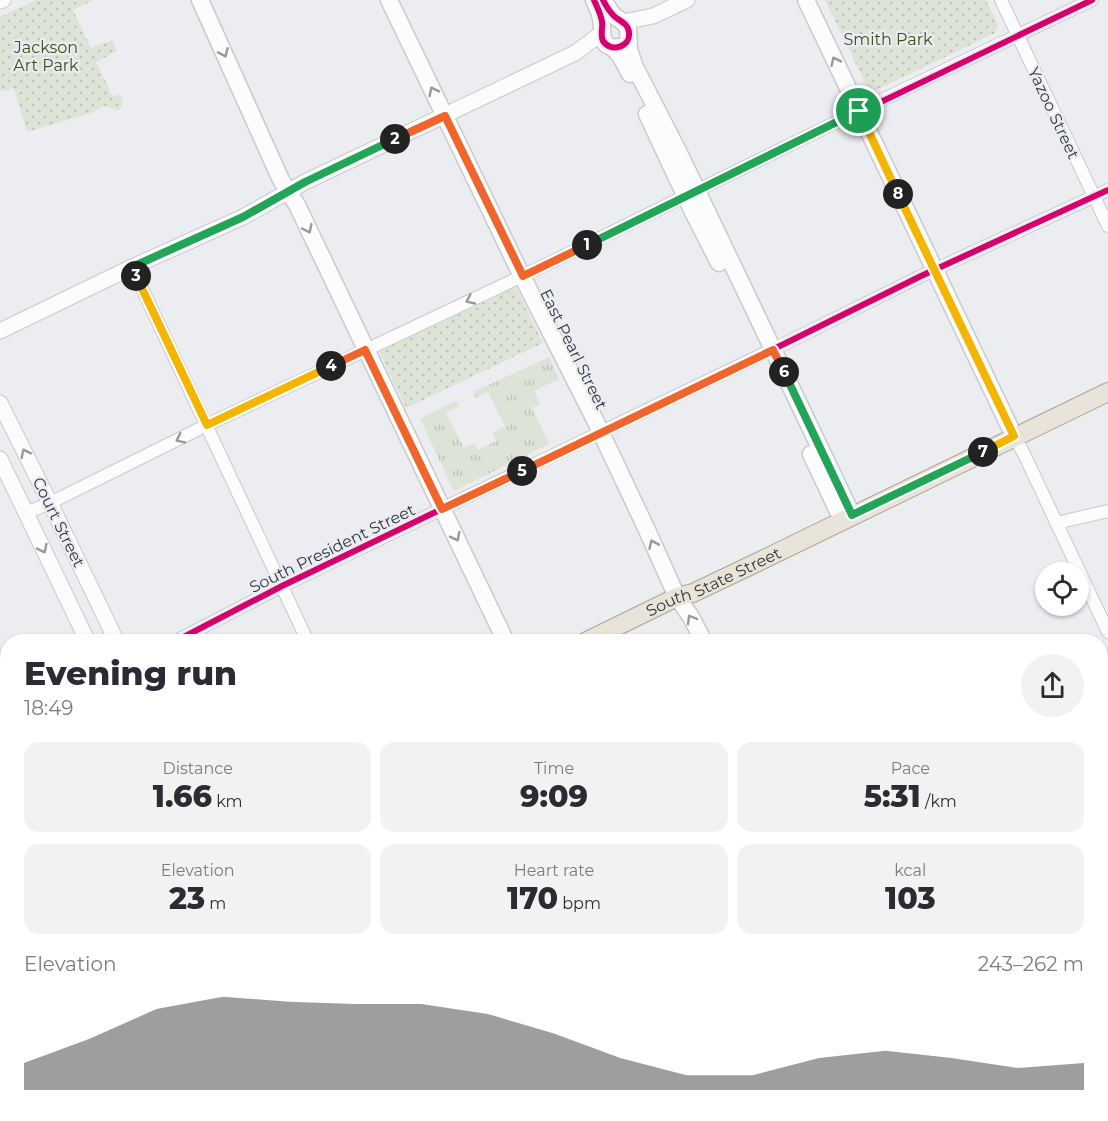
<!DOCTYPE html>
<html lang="en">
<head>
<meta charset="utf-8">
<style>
  body { margin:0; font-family:Montserrat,sans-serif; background:#f2f2f3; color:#2b2b33; height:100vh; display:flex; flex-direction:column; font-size:22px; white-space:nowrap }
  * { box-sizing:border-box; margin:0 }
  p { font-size:20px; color:#7c7c81 }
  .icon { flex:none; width:33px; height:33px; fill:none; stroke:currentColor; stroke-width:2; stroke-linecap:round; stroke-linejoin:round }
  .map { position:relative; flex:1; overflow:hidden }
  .panel { position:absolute; left:0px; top:634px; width:1108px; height:488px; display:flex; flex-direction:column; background:#fff; border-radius:24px 24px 0 0; box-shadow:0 2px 4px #0004 }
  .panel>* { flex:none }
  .controls { position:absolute; left:1035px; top:562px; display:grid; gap:12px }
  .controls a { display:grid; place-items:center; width:54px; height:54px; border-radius:50%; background:#fff; box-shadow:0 2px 4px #0004; font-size:30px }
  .pin { position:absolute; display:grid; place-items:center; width:51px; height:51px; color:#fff; margin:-26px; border:3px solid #fff; border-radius:50%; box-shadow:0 2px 6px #0007 }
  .km { position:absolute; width:30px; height:30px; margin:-15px; border-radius:50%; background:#222; color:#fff; font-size:16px; line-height:30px; text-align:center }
  .round { display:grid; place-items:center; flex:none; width:63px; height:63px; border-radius:32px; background:#f2f2f3 }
  .head { display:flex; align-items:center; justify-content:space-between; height:102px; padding:0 24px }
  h1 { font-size:33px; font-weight:800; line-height:45px }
  .metrics { display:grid; grid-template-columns:repeat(3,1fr); gap:9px; height:102px; padding:6px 24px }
  .metrics div { display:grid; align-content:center; border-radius:15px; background:#f2f2f3; text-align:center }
  .metrics b { font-size:30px; font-weight:800 }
  .metrics small { font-size:16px; font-weight:400 }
  .metrics p { font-size:16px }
  .chart { height:168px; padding:12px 24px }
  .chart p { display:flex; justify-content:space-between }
  .chart svg { width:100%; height:108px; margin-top:6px; fill:#757679; opacity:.7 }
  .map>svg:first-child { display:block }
  .grass { fill:url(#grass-tufts) }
  .forest { fill:url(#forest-firs) }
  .park { fill:url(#park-dots) }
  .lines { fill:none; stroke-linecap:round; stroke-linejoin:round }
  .minor-casing { stroke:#c9cacd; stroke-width:14 }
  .tertiary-casing { stroke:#c9cacd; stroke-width:17 }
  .secondary-casing { stroke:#c9cacd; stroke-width:19 }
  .primary-casing { stroke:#ada594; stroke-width:20 }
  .motorway-casing { stroke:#ada594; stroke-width:23 }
  .minor { stroke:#fcfcfd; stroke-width:12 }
  .tertiary { stroke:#fcfcfd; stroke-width:15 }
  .secondary { stroke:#fcfcfd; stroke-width:16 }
  .primary { stroke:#e9e4d9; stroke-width:18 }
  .motorway { stroke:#dbd4c2; stroke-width:21 }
  .cycleway-casing { stroke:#eaecf3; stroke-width:10 }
  .cycleway { stroke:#d6006c; stroke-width:6 }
  .oneway { stroke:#98999a }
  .split-1-casing { stroke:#fff; stroke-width:12 }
  .split-2-casing { stroke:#fff; stroke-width:12 }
  .split-3-casing { stroke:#fff; stroke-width:12 }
  .split-4-casing { stroke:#fff; stroke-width:12 }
  .split-5-casing { stroke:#fff; stroke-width:12 }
  .split-6-casing { stroke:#fff; stroke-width:12 }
  .split-7-casing { stroke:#fff; stroke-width:12 }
  .split-8-casing { stroke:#fff; stroke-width:12 }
  .split-9-casing { stroke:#fff; stroke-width:12 }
  .split-1 { stroke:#22a559; stroke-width:8 }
  .split-2 { stroke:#f0652b; stroke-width:8 }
  .split-3 { stroke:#22a559; stroke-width:8 }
  .split-4 { stroke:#f5b400; stroke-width:8 }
  .split-5 { stroke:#f0652b; stroke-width:8 }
  .split-6 { stroke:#f0652b; stroke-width:8 }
  .split-7 { stroke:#22a559; stroke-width:8 }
  .split-8 { stroke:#f5b400; stroke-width:8 }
  .split-9 { stroke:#f5b400; stroke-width:8 }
  .labels { text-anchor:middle; stroke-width:4.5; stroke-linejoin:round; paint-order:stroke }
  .park-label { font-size:16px; fill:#444e19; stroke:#eaecf3 }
  .street-label { font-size:16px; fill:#353638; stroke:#eaecf3 }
</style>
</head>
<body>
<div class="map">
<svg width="1108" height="1121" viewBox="0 0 1108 1121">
  <defs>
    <pattern id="grass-tufts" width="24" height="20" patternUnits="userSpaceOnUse" patternTransform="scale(1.5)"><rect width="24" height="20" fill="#dee3d7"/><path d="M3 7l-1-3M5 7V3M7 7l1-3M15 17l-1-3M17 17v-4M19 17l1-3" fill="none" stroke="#bfc3b9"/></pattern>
    <pattern id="forest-firs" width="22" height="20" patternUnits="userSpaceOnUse" patternTransform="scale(1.5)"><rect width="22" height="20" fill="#d0d5c5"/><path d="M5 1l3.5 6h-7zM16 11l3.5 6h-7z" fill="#b3b7aa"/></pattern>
    <pattern id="park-dots" width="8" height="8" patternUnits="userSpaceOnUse" patternTransform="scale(1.5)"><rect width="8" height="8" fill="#dee3d7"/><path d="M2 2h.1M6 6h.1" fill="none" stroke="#bfc3b9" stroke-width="1.8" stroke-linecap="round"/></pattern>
  </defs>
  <rect width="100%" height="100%" fill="#ecedf1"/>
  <path class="grass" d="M 549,357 L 559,379 L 534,391 L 540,404 L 532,408 L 549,444 L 454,491 L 420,419 L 456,401 L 459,406 L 446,413 L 464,448 L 475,443 L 478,450 L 496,441 L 493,433 L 505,426 L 488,392 L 476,398 L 473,392 Z"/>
  <path class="forest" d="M 708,1115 L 713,1121 L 575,1121 L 567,1115 Z"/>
  <path class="park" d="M 36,0 L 93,0 L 73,10 L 91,48 L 112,40 L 117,51 L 96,62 L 113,97 L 120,94 L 123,102 L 120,110 L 116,110 L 104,106 L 94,112 L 27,132 L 14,88 L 0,91 L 0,17 Z
    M 825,0 L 986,0 L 998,25 L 995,33 L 874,91 L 867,87 Z
    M 516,287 L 543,343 L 406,408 L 379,351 Z
    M 1108,832 L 1108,1121 L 966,1121 L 962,1115 L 1101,1114 L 1101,835 Z"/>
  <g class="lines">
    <defs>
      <path id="minor" d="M 1001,0 L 1108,226
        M 132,267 L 308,642
        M 1014,436 L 1024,454 L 1108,632
        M 26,513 L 50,503 L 207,425 L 537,269 L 859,111 L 1092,0
        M 1056,523 L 1108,511
        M 174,642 L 282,586 L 786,343 L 921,276 L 1108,190
        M 0,722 L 8,718
        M 0,865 L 8,881
        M 118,1114 L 121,1121
        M 533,1114 L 538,1121
        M 949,1114 L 952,1121
        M 16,1121 L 29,1114
        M 79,1121 L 92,1114"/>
      <path id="tertiary" d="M 0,1 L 3,0
        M 623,22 L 653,16 L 687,0
        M 0,331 L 132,267 L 243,217 L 305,182 L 575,53 L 602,33
        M 0,403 L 50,503 L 117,642
        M 0,459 L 88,642
        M 1101,820 L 1108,817
        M 898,1114 L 901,1121
        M 479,1121 L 493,1114"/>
      <path id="secondary" d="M 200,0 L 281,180 L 297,205 L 506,642
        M 389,0 L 516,264 L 596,422 L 647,530 L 677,597 L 691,617 L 704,642
        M 594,0 C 597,6 600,12 601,19 C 604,33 598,50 620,47
        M 603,0 L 613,15 L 623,22 L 628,28 L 629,49 L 634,65 L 680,155 L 852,515
        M 806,0 L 1014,436
        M 612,47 L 621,57 L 630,74
        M 647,114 L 692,210 L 719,263
        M 811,454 L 842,520
        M 931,1114 L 934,1121"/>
      <g id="primary">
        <path id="s1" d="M 585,642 L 677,597 L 693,593 L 762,560 L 1108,392"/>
        <path d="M 0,933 L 8,929"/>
      </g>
      <path id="motorway" d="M 726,1114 L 731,1121"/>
    </defs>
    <use href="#minor" class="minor-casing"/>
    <use href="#tertiary" class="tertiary-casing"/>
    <use href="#secondary" class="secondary-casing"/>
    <use href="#primary" class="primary-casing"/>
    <use href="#motorway" class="motorway-casing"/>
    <use href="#minor" class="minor"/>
    <use href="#tertiary" class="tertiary"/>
    <use href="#secondary" class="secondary"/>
    <use href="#primary" class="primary"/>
    <use href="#motorway" class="motorway"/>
    <defs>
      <path id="cycleway" d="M 594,0 C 597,7 601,14 602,22 C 603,28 600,35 603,41 C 611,53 631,47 629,32 C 628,23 619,21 614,16 C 609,11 606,6 603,0
        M 686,196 L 1092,0
        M 174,642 L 282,586 L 786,343 L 921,276 L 1108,190"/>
    </defs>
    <use href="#cycleway" class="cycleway-casing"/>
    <use href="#cycleway" class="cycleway"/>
  </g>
  <defs><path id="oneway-chevron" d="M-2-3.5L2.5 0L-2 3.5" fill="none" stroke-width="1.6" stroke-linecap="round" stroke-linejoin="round" transform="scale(1.5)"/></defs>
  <g class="oneway">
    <use href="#oneway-chevron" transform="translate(224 53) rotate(66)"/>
    <use href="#oneway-chevron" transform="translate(835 61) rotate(-116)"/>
    <use href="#oneway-chevron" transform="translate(433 91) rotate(-116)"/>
    <use href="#oneway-chevron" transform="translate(308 229) rotate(65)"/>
    <use href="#oneway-chevron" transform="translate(470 300) rotate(155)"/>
    <use href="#oneway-chevron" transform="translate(180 439) rotate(154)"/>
    <use href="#oneway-chevron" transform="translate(25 453) rotate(-117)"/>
    <use href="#oneway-chevron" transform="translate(456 537) rotate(63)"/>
    <use href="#oneway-chevron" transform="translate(653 544) rotate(-114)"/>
    <use href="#oneway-chevron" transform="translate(43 549) rotate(64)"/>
    <use href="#oneway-chevron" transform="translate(691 619) rotate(-120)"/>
  </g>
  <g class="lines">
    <defs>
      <path id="split-1" d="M 587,245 L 859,111"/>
      <path id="split-2" d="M 395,139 L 445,116 L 523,276 L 587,245"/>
      <path id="split-3" d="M 136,276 L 132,267 L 243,217 L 305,182 L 395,139"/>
      <path id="split-4" d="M 136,276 L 207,425 L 331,366"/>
      <path id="split-5" d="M 331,366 L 365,350 L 442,509 L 522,471"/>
      <path id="split-6" d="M 522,471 L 773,350 L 784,372"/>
      <path id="split-7" d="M 784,372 L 852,515 L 983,452"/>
      <path id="split-8" d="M 898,194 L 1014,436 L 983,452"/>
      <path id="split-9" d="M 859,111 L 898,194"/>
    </defs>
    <use href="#split-1" class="split-1-casing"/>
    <use href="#split-2" class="split-2-casing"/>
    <use href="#split-3" class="split-3-casing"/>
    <use href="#split-4" class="split-4-casing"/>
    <use href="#split-5" class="split-5-casing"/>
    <use href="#split-6" class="split-6-casing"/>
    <use href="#split-7" class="split-7-casing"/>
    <use href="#split-8" class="split-8-casing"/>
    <use href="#split-9" class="split-9-casing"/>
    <use href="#split-1" class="split-1"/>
    <use href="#split-2" class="split-2"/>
    <use href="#split-3" class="split-3"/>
    <use href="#split-4" class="split-4"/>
    <use href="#split-5" class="split-5"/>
    <use href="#split-6" class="split-6"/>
    <use href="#split-7" class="split-7"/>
    <use href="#split-8" class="split-8"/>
    <use href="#split-9" class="split-9"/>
  </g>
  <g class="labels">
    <g class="park-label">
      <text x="888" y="45">Smith Park</text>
      <text x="46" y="53">Jackson<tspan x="46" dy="18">Art Park</tspan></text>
    </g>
    <g class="street-label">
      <text transform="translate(1054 113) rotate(65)" y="6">Yazoo Street</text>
      <text transform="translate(574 349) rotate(64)" y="6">East Pearl Street</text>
      <text transform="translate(59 522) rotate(64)" y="6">Court Street</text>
      <text transform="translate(332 548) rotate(-26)" y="6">South President Street</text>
      <text dy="6" stroke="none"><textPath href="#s1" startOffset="142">South State Street</textPath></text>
    </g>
  </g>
</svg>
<div class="controls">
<a><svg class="icon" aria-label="locate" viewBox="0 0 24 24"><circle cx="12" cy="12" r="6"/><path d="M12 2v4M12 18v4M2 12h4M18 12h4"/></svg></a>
</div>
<div class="pin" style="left:859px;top:111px;background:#1e9e55"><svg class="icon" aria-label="arrive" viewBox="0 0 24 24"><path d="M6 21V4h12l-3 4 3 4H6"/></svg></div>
<b class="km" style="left:587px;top:245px">1</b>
<b class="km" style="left:395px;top:139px">2</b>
<b class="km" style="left:136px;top:276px">3</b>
<b class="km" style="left:331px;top:366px">4</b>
<b class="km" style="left:522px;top:471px">5</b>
<b class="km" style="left:784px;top:372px">6</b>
<b class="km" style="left:983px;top:452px">7</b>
<b class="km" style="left:898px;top:194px">8</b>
<section class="panel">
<div class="head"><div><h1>Evening run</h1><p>18:49</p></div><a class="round"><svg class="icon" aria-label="share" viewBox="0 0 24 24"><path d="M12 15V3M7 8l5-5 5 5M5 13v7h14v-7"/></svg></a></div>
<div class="metrics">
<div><p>Distance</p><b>1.66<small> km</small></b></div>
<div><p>Time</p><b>9:09</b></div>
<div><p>Pace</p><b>5:31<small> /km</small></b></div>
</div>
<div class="metrics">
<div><p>Elevation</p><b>23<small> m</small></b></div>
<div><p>Heart rate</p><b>170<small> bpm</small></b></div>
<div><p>kcal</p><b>103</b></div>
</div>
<div class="chart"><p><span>Elevation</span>243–262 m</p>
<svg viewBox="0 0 160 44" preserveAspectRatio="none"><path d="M0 44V33L10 23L20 11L30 6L40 8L50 9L60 9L70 13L80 21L90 31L100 38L110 38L120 31L130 28L140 31L150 35L160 33V44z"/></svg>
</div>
</section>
</div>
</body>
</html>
